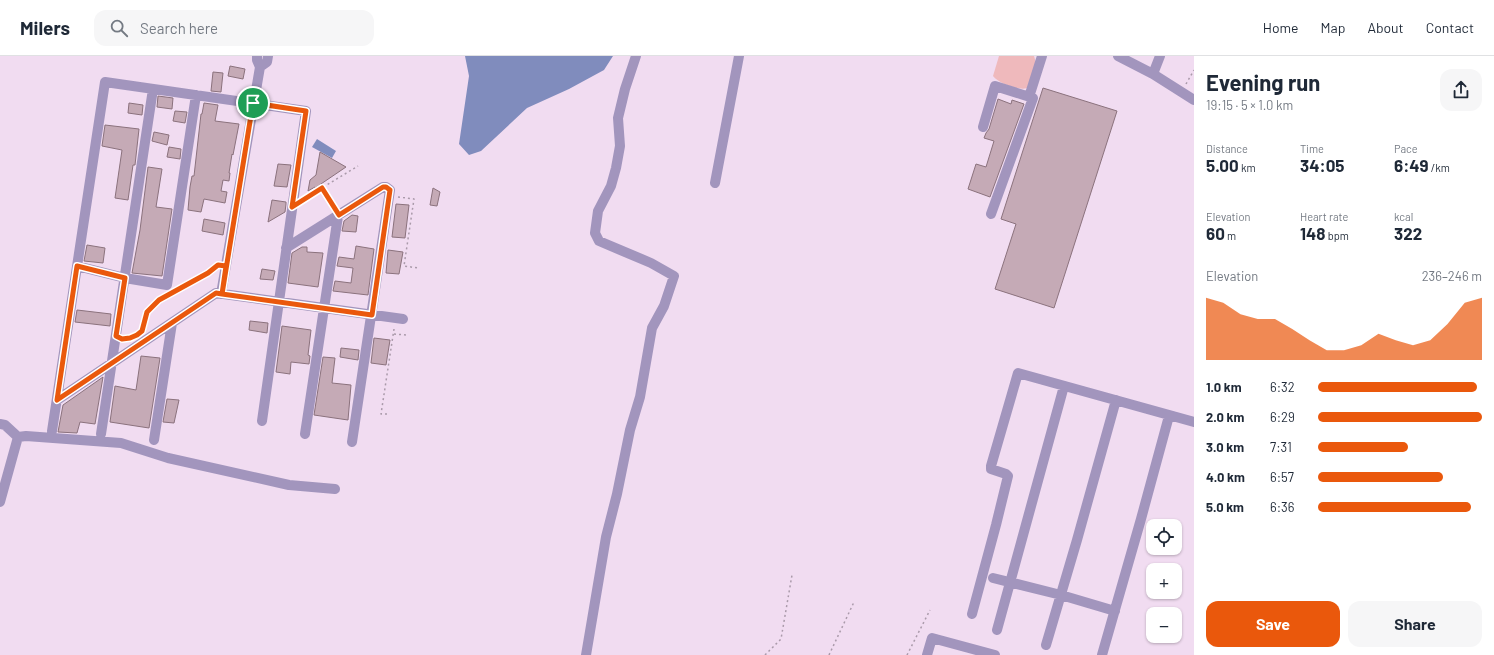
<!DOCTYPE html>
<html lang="en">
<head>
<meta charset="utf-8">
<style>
  body { margin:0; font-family:Barlow,sans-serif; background:#f6f6f7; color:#1f2937; height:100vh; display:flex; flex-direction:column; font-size:15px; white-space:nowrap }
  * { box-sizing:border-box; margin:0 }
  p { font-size:13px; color:#747a83 }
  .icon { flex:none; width:22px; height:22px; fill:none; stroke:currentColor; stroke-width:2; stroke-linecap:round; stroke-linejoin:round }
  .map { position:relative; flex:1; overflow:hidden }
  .sheet { display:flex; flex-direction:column; background:#fff; width:300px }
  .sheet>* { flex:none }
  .buttons { position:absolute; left:1146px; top:463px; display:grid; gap:8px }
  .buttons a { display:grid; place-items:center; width:36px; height:36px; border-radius:8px; background:#fff; box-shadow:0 1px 3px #0004; font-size:20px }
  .pin { position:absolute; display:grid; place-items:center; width:34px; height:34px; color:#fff; margin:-17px; border:2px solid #fff; border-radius:50%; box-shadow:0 1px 4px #0007 }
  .round { display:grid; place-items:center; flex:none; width:42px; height:42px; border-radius:12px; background:#f6f6f7 }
  .head { display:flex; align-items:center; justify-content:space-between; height:68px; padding:0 12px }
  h1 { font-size:22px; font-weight:700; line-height:30px }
  .stats { display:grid; grid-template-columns:repeat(3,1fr); gap:6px; height:68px; padding:4px 12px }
  .stats div { display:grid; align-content:center }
  .stats b { font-size:17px; font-weight:700 }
  .stats small { font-size:11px; font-weight:400 }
  .stats p { font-size:11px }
  .chart { height:112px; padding:8px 12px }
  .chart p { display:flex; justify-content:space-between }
  .chart svg { width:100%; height:72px; margin-top:4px; fill:#ea580c; opacity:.7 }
  .primary-button { display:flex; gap:8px; margin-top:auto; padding:8px 12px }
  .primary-button a { flex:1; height:46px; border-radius:12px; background:#ea580c; color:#fff; font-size:16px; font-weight:700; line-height:46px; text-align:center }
  .primary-button a+a { background:#f6f6f7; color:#1f2937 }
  ul { padding:0 12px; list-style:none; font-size:13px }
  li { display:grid; grid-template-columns:64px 48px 1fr; align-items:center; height:30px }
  li i { height:10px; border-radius:5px; background:#ea580c }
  header { display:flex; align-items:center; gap:24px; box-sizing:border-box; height:56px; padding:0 20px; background:#fff; border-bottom:1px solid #e0e1e3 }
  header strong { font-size:19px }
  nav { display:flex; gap:22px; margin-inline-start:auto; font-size:14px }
  .search { width:280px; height:36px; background:#f6f6f7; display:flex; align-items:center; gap:10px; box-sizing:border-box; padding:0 14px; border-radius:12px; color:#747a83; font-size:15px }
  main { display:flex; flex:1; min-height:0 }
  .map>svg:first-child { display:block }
  .green { fill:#efb9bc }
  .water { fill:#808cbd }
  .building { fill:#c5aab6; stroke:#8b727d }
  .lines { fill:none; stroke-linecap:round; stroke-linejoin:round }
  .path { stroke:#aa9aaa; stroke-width:1.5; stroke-dasharray:2 3; stroke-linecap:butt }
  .minor { stroke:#a295bd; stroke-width:10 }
  .route-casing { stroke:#fff; stroke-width:8 }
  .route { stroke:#ea580c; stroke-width:5 }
</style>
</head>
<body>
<header>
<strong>Milers</strong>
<div class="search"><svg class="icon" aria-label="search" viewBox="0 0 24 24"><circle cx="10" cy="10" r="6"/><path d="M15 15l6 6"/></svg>Search here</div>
<nav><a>Home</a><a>Map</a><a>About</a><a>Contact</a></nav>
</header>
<main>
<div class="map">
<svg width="1194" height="599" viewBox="0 0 1194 599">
  <rect width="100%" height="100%" fill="#f1dcf1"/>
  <path class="green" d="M 999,0 L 1034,0 L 1036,7 L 1027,32 C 1019,35 998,27 993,20 Z"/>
  <path class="water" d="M 465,0 L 613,0 L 604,14 L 569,33 L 527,52 L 481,95 L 469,99 L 459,88 L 469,20 Z
    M 317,83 L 336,95 L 332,102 L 312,91 Z"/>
  <path class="building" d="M 230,10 L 245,13 L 243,23 L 228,20 Z
    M 213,16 L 223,17 L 221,36 L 211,35 Z
    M 1043,32 L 1117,55 L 1054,252 L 995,233 L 1016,168 L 1001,163 Z
    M 158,40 L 173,42 L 172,53 L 157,51 Z
    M 998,43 L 1011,48 L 1012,44 L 1024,48 L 990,141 L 968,133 L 976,108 L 986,111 L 994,85 L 984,82 L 986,77 L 989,73 Z
    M 129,47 L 143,49 L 142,59 L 128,57 Z
    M 204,47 L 218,49 L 215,65 L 239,68 L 233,99 L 232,98 L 229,117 L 230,117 L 229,125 L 223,124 L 221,135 L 227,136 L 225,147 L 204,143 L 201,156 L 188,154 L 190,131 L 192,120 L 194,120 L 201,58 L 202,58 Z
    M 175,55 L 187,56 L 185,67 L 173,65 Z
    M 105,69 L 139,73 L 135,109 L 133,109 L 128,144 L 115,142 L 122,94 L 102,90 Z
    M 154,76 L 169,79 L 167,89 L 152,85 Z
    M 169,91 L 181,93 L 180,103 L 167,101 Z
    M 320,96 L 346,111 L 315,132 L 315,131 L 308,135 L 310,124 L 316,119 Z
    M 278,108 L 291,109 L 287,131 L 274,130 Z
    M 148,111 L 162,113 L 156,151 L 172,153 L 162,220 L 132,217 L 140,174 Z
    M 433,132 L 440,136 L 437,150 L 430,149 Z
    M 272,144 L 286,146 L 286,148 L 285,156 L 268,166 Z
    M 396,148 L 409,149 L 405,182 L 392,181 Z
    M 352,159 L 358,160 L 356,176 L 342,175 L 344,165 Z
    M 204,163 L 225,167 L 223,179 L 202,175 Z
    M 87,189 L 105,192 L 103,207 L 84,205 Z
    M 356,190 L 374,193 L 368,239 L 333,235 L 335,225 L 351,227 L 353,212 L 337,210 L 339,201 L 354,203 Z
    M 302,191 L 307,191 L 307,196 L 323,197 L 318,231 L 288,227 L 292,197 Z
    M 388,194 L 403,196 L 399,218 L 386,217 Z
    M 262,213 L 275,215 L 273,224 L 260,223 Z
    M 77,254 L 111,258 L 110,270 L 75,266 Z
    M 250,265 L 268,267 L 267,277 L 249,274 Z
    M 282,270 L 311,274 L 308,299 L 310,300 L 309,308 L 291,306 L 290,318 L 276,316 Z
    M 374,282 L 390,284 L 386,309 L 371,307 Z
    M 341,292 L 359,294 L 358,304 L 340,301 Z
    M 141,300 L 160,302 L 149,372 L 110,366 L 115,330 L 136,334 Z
    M 323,301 L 335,302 L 332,327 L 351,329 L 348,364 L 314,359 Z
    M 103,321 L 95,368 L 80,366 L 77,377 L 58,376 L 63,349 Z
    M 167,343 L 179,344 L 174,367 L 163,366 Z"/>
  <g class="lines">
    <path class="path" d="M 1186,28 L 1194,14
      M 322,132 L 334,151
      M 398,141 L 414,143 L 404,210 L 418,212
      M 302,144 L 358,110
      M 175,235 L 208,217 L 216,210
      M 141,276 L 147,256 L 159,244 L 168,239
      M 394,278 L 406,279
      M 387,358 L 381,358 L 394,273
      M 765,599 L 781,583 L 792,519
      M 829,599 L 854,546
      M 907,599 L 930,554"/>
    <path class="minor" d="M 1118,0 L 1153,18 L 1194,44
      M 260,11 L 267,6 L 268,0
      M 1153,18 L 1160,0
      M 1029,41 L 1042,0
      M 983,71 L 995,30 L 1033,42 L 991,158
      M 715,127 L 739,0
      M 286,192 L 383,131 L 386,131 L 390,134 L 352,386
      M 77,210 L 125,222 L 167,229 L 196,39
      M 221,238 L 260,11 L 257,4 L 257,0
      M 57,344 L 216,237 L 403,263
      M 0,368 L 5,369 L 18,381 L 0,446
      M 52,375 L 105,26 L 306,55 L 262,365
      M 101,378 L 153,33
      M 305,378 L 338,160
      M 18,381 L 26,380 L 121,387 L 168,402 L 289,429 L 335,433
      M 154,384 L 172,267
      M 993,522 L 1061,539 L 1115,555
      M 972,558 L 996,469 L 1008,420 L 1006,418 L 991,413 L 991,410 L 1018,317 L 1194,366
      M 997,574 L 1064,330
      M 1046,589 L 1077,484 L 1116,344
      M 586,599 L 606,481 L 617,438 L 630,374 L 640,341 L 652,272 L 664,250 L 674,220 L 651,207 L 599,185 L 595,177 L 598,155 L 611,130 L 616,112 L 620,90 L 618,62 L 625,33 L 636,0
      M 927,599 L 932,582 L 995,599
      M 1102,599 L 1141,463 L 1169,360"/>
  </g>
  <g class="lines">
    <defs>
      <path id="route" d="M 253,47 L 222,238 L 216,237 L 57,344 L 77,210 L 125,222 L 116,280 L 122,283 L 130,282 L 137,279 L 142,275 L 147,256 L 159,244 L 208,217 L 218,209 L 226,210 L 222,238 L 372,259 L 390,134 L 386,131 L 383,131 L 339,159 L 322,132 L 292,151 L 306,55 L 253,47"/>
    </defs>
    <use href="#route" class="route-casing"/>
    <use href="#route" class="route"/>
  </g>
</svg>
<div class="buttons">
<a><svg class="icon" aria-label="locate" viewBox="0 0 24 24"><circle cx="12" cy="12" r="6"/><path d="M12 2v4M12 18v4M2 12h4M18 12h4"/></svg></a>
<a>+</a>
<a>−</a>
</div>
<div class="pin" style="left:253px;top:47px;background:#1e9e55"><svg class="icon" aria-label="arrive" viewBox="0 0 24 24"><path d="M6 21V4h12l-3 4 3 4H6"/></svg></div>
</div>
<section class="sheet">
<div class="head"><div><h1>Evening run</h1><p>19:15 · 5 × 1.0 km</p></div><a class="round"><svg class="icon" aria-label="share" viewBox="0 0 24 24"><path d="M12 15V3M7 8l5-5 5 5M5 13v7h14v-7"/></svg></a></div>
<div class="stats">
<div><p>Distance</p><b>5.00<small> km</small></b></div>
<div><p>Time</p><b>34:05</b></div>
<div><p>Pace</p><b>6:49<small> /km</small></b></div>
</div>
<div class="stats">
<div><p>Elevation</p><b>60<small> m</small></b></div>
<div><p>Heart rate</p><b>148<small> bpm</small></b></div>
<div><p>kcal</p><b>322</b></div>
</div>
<div class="chart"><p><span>Elevation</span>236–246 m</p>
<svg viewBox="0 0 160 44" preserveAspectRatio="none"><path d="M0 44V6L10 9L20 16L30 19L40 19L50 25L60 32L70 38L80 38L90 35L100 28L110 32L120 35L130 32L140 22L150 9L160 6V44z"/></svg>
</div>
<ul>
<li><b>1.0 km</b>6:32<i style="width:97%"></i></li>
<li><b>2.0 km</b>6:29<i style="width:100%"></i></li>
<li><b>3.0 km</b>7:31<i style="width:55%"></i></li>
<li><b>4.0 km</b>6:57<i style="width:76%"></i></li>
<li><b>5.0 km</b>6:36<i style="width:93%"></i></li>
</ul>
<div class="primary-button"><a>Save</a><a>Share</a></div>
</section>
</main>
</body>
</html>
